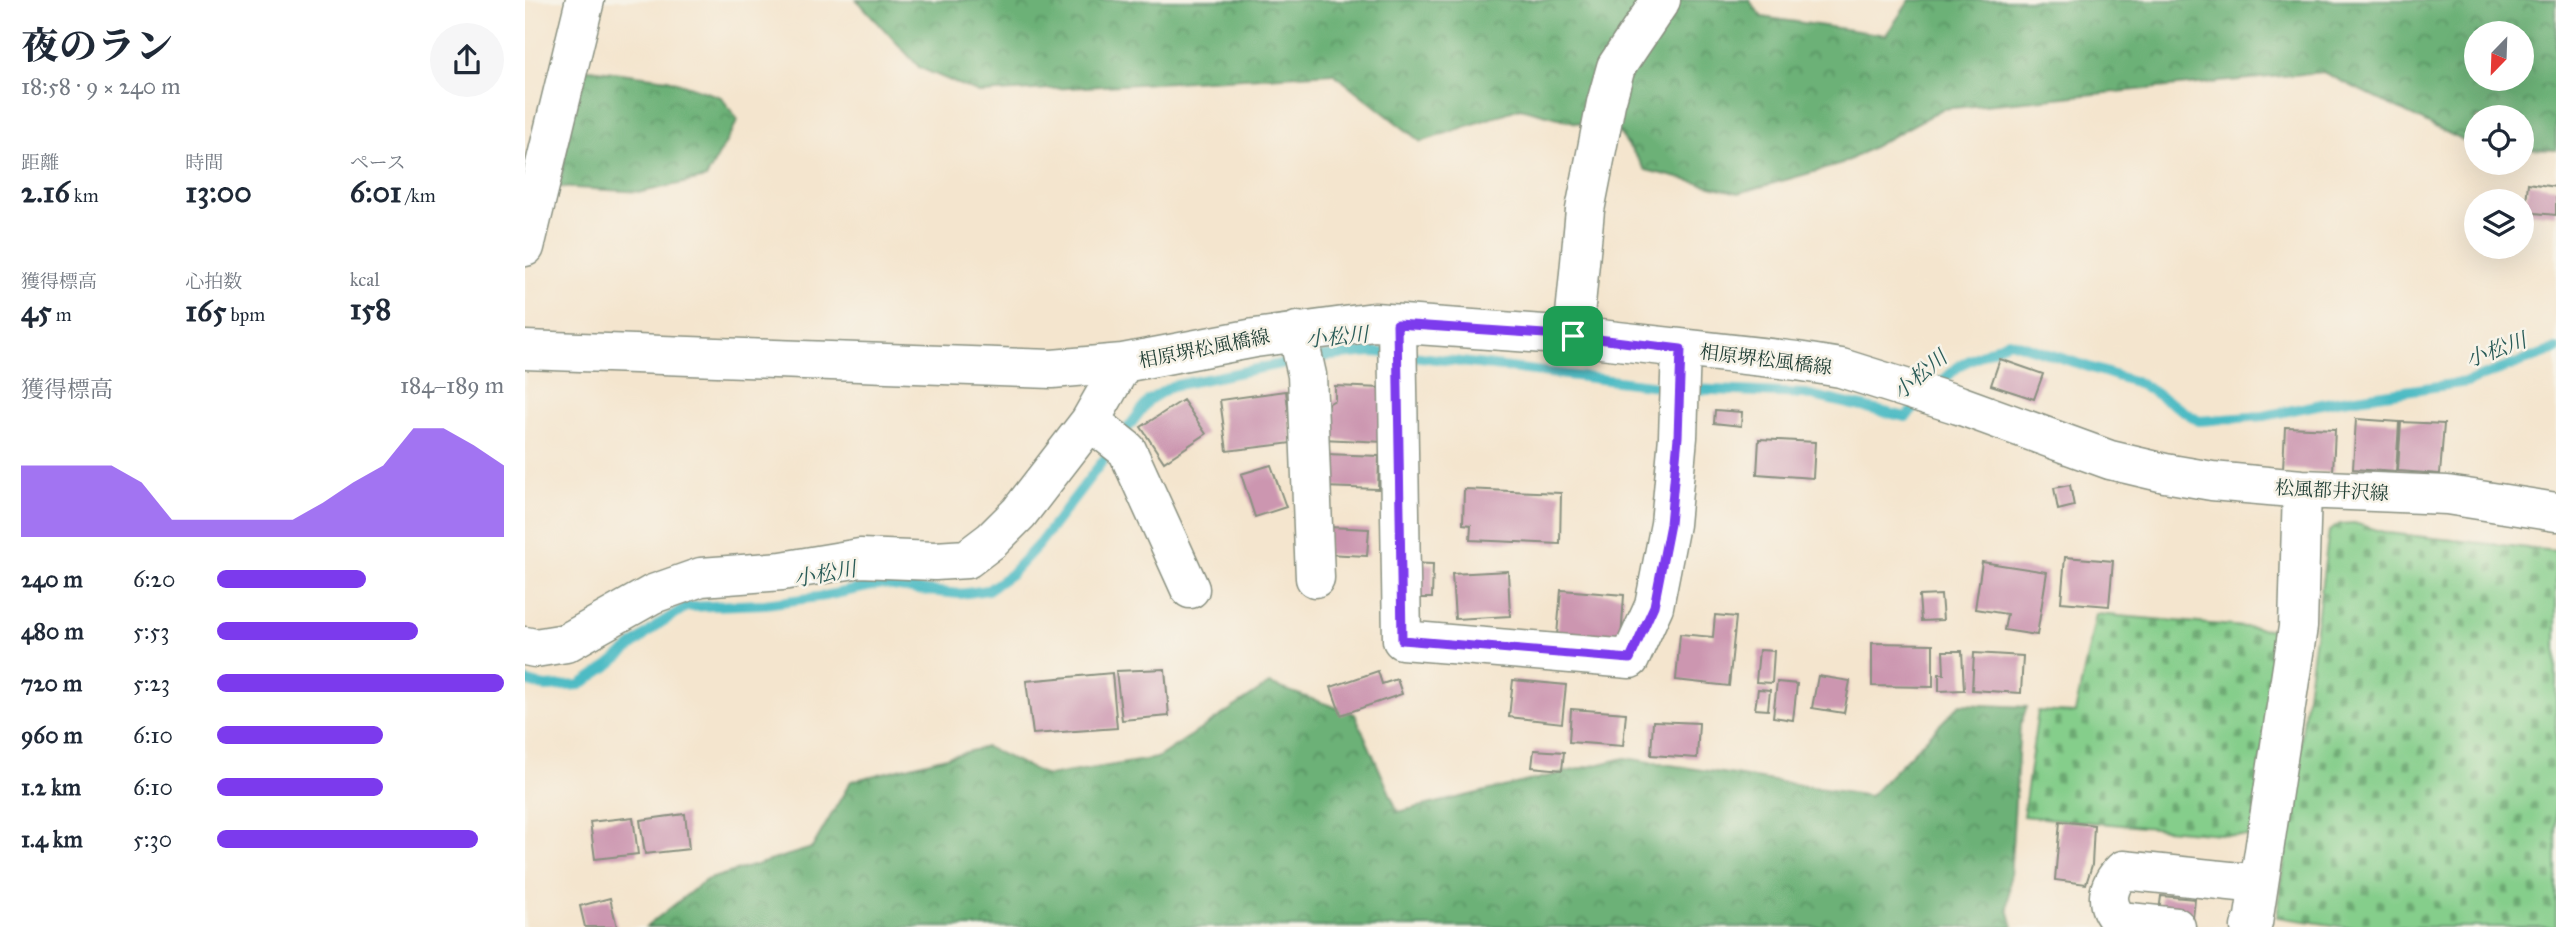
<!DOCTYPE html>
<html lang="ja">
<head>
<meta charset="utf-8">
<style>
  body { margin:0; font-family:"IM FELL Great Primer","Noto Serif JP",serif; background:#f6f6f7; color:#1f2937; height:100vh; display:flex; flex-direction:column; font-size:26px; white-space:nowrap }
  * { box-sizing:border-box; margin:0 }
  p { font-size:23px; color:#747a83 }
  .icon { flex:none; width:38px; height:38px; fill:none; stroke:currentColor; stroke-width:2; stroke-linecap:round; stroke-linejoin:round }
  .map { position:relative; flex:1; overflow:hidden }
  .sheet { display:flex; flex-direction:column; background:#fff; width:525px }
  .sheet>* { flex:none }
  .needle { width:46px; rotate:203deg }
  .fabs { position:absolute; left:1939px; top:21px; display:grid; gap:14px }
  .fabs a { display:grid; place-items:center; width:70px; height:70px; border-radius:50%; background:#fff; box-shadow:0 7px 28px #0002; font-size:35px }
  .pin { position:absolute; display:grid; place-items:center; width:60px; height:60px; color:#fff; margin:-30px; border-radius:14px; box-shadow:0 4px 10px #0006 }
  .round { display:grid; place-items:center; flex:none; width:74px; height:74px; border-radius:37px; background:#f6f6f7 }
  .overview { display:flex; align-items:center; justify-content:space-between; height:119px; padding:0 21px }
  h1 { font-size:38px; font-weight:800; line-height:52px }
  .stats { display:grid; grid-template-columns:repeat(3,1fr); gap:10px; height:119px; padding:7px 21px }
  .stats div { display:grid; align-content:center }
  .stats b { font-size:30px; font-weight:800 }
  .stats small { font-size:19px; font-weight:400 }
  .stats p { font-size:19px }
  .chart { height:196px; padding:14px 21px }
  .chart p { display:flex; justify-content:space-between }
  .chart svg { width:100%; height:126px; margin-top:7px; fill:#7c3aed; opacity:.7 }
  ul { padding:0 21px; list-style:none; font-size:23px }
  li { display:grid; grid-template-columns:112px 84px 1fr; align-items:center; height:52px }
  li i { height:18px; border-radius:9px; background:#7c3aed }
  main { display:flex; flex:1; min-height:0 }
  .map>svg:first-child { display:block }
  .forest { fill:url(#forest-crowns); stroke:#467756; stroke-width:2; fill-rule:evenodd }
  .cemetery { fill:url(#cemetery-stones); stroke:#528660; stroke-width:2 }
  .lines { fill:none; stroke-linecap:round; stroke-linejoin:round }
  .stream { stroke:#4dbbc4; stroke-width:10 }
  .building { fill:#cc96b0 }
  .minor-casing { stroke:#8a9181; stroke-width:41 }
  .minor { stroke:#fff; stroke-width:38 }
  .route-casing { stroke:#fff; stroke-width:14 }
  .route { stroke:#7c3aed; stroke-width:9 }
  .labels { text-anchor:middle; stroke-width:5; stroke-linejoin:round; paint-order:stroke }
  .street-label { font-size:19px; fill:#1f3d34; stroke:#f7f3e8 }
  .water-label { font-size:21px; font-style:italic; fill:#2a5c58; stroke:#f7f3e8 }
</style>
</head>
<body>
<main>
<section class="sheet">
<div class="overview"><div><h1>夜のラン</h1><p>18:58 · 9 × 240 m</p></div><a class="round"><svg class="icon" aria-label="share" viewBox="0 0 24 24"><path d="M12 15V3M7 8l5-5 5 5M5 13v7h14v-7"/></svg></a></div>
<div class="stats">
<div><p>距離</p><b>2.16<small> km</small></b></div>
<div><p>時間</p><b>13:00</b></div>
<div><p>ペース</p><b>6:01<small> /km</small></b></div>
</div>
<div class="stats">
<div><p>獲得標高</p><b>45<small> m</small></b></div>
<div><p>心拍数</p><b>165<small> bpm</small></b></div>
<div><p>kcal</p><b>158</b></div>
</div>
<div class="chart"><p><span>獲得標高</span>184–189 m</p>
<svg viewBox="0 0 160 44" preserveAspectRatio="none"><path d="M0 44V19L10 19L20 19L30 19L40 25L50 38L60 38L70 38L80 38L90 38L100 32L110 25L120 19L130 6L140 6L150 12L160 19V44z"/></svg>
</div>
<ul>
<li><b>240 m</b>6:20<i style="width:52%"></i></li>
<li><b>480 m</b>5:53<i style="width:70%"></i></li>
<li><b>720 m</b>5:23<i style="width:100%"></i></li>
<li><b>960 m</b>6:10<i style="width:58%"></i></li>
<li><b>1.2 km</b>6:10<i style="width:58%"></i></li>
<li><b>1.4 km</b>5:30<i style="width:91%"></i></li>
</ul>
</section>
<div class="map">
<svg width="2031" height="927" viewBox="0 0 2031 927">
  <defs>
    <pattern id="forest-crowns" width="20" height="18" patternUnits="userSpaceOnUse" patternTransform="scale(1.75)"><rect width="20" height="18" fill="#6cb177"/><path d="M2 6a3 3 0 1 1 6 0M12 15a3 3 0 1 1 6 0" fill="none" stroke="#589162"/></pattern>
    <pattern id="cemetery-stones" width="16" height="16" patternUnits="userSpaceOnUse" patternTransform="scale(1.75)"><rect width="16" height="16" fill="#85ce8b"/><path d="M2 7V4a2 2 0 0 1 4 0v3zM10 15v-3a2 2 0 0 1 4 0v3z" fill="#6ca872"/></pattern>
  </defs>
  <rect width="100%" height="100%" fill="#f7f3e8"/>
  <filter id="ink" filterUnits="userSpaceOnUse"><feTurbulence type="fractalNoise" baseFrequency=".0143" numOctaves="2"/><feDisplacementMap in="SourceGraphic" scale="14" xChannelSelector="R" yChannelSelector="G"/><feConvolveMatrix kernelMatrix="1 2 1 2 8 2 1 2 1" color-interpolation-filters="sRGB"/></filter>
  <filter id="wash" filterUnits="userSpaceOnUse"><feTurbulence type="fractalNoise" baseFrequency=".00686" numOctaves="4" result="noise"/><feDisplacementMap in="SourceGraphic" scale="28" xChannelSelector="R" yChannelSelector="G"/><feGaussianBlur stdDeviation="1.57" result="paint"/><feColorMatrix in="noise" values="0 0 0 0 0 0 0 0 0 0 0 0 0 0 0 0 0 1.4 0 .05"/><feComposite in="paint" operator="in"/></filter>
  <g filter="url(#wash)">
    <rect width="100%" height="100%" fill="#f4e5ce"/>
    <path class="forest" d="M 332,0 L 1224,0 L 1237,17 L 1361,35 L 1385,0 L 2031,0 L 2031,150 L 1997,149 L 1997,117 L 1951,117 L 1951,146 L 1949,146 L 1798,72 L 1417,109 L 1317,164 L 1214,193 L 1121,170 L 1095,134 L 995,108 L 896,142 L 808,73 L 454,93 L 395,68 ZM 1951,33 L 1997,33 L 1997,79 L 1951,79 Z
      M 56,68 L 143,79 L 196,97 L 213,120 L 181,178 L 117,192 L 34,187 Z
      M 744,684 L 830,714 L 873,812 L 1100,758 L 1345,796 L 1435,704 L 1502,707 L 1495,725 L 1483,909 L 1488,927 L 121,927 L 181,880 L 287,848 L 326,781 L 461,747 L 522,776 L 632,758 Z"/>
    <path class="cemetery" d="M 1829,523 L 1862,533 L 2031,551 L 2031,927 L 1821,927 L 1752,917 L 1804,531 L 1815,524 Z
      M 1571,614 L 1753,630 L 1727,837 L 1498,816 L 1513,711 L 1550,713 Z"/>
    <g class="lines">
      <path class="stream" d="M 879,355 L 1149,388
        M 785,358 L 846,352 L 864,353
        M 1411,387 L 1435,365 L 1484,341 L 1616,384 L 1674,421 L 1739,416 L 1811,401 L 1942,382 L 2031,349
        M 1164,389 L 1280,394 L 1381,417 L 1395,403
        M 596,437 L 624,400 L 647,386 L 770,361
        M 0,681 L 21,687 L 55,685 L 83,666 L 134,624 L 161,607 L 240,604 L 300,596 L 356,584 L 393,590 L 435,594 L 463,590 L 486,574 L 514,544 L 587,449"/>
    </g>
    <g id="blocks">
      <path class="building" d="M 2003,183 L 2031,187 L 2031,215 L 2000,212 Z
        M 1475,359 L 1518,374 L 1509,399 L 1466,385 Z
        M 810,386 L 856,388 L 859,442 L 797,439 L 798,407 L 810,400 Z
        M 761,391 L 767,443 L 702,451 L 695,400 Z
        M 658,400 L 681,434 L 639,462 L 616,427 Z
        M 1190,410 L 1217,412 L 1216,426 L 1189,423 Z
        M 1831,419 L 1874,422 L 1871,472 L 1828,469 Z
        M 1876,422 L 1919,424 L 1915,474 L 1873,471 Z
        M 1760,427 L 1810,429 L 1808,472 L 1758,469 Z
        M 1234,439 L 1290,442 L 1288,478 L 1232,474 Z
        M 800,454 L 854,456 L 853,489 L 799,487 Z
        M 746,465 L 761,507 L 730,517 L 716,474 Z
        M 1545,485 L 1549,506 L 1533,510 L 1529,488 Z
        M 939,489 L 1036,493 L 1035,544 L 945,540 L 946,525 L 938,524 Z
        M 803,527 L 844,529 L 842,556 L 801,554 Z
        M 1540,557 L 1588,561 L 1584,606 L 1536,602 Z
        M 1457,562 L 1522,572 L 1512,635 L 1479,630 L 1482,614 L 1450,609 Z
        M 880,563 L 908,564 L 907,598 L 879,598 Z
        M 983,571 L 985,616 L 930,619 L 927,574 Z
        M 1036,590 L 1099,595 L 1096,640 L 1032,635 Z
        M 1416,595 L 1418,620 L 1396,621 L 1394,596 Z
        M 1190,615 L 1211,617 L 1204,686 L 1151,680 L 1155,634 L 1188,637 Z
        M 1347,643 L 1408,644 L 1408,687 L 1347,686 Z
        M 1234,650 L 1249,651 L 1247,683 L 1231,682 Z
        M 1418,651 L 1437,651 L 1439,690 L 1414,691 L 1414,674 L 1419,674 Z
        M 1449,653 L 1498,656 L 1496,693 L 1447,690 Z
        M 640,669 L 644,716 L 597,720 L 591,671 Z
        M 853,671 L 857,684 L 872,679 L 877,694 L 816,715 L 806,687 Z
        M 587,673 L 592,728 L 508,734 L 501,681 Z
        M 1293,676 L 1325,681 L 1319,713 L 1287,708 Z
        M 988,680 L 1041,685 L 1037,723 L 984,717 Z
        M 1252,682 L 1272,684 L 1268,720 L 1248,717 Z
        M 1233,689 L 1245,690 L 1243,710 L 1230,709 Z
        M 1046,709 L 1101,713 L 1098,746 L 1044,742 Z
        M 1128,721 L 1174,723 L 1172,758 L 1126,755 Z
        M 1009,750 L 1039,752 L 1037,770 L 1007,767 Z
        M 160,814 L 164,849 L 120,854 L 115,820 Z
        M 108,817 L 113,854 L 70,859 L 65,822 Z
        M 1535,821 L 1569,825 L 1567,865 L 1561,884 L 1530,880 Z
        M 1636,896 L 1670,899 L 1667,927 L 1632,927 Z
        M 85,898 L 92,927 L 60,927 L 55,906 Z"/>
    </g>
  </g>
  <g filter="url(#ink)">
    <use href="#blocks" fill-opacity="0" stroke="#8a9181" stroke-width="2"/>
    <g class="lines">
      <defs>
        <path id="minor" d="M 0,247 L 60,0
          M 872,324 L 877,640 L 1105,659 L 1129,606 L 1145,524 L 1153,437 L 1156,349
          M 772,331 L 782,375 L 790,578
          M 1048,336 L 1060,210 L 1081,103 L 1091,67 L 1136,0
          M 0,350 L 527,369 L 598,363 L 730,338 L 849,322 L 1048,336 L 1272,361 L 1316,368 L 1434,405 L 1585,460 L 1640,473 L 1687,481 L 1777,489 L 1922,495 L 2031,512
          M 565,421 L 602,450 L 665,589
          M 0,646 L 10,648 L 41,643 L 128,594 L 176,577 L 257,571 L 335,558 L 410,561 L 442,559 L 467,540 L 494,513 L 565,421 L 598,363
          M 1651,927 L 1595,921 C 1578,904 1582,886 1598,870 L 1734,884
          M 1725,927 L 1728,923 L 1734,884 L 1773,627 L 1777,489"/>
      </defs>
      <use href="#minor" class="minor-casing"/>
      <use href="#minor" class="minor"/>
    </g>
  </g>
  <g class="lines" filter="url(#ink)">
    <defs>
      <path id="route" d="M 872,324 L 1048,336 L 1156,349 L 1153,437 L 1145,524 L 1129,606 L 1105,659 L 877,640 Z"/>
    </defs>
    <use href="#route" class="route-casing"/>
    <use href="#route" class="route"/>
  </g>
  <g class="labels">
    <g class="street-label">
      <text transform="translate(679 348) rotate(-11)" y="7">相原堺松風橋線</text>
      <text transform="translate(1241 359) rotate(7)" y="7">相原堺松風橋線</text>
      <text transform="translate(1807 490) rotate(3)" y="7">松風都井沢線</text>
    </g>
    <g class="water-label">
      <text transform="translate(812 337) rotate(-5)" y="7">小松川</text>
      <text transform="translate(1971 350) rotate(-20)" y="7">小松川</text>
      <text transform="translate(1395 375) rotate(-40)" y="7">小松川</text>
      <text transform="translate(300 574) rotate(-10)" y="7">小松川</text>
    </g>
  </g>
</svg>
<div class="fabs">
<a><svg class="needle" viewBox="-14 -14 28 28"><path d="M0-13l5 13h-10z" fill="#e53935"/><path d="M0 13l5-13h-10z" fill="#747a83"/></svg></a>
<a><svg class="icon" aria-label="locate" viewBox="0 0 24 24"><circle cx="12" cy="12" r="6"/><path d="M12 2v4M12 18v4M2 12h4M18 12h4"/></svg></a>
<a><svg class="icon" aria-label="layers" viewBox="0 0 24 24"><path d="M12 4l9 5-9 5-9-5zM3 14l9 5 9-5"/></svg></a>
</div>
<div class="pin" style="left:1048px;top:336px;background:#1e9e55"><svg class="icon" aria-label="arrive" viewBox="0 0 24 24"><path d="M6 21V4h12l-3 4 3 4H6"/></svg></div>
</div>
</main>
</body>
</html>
